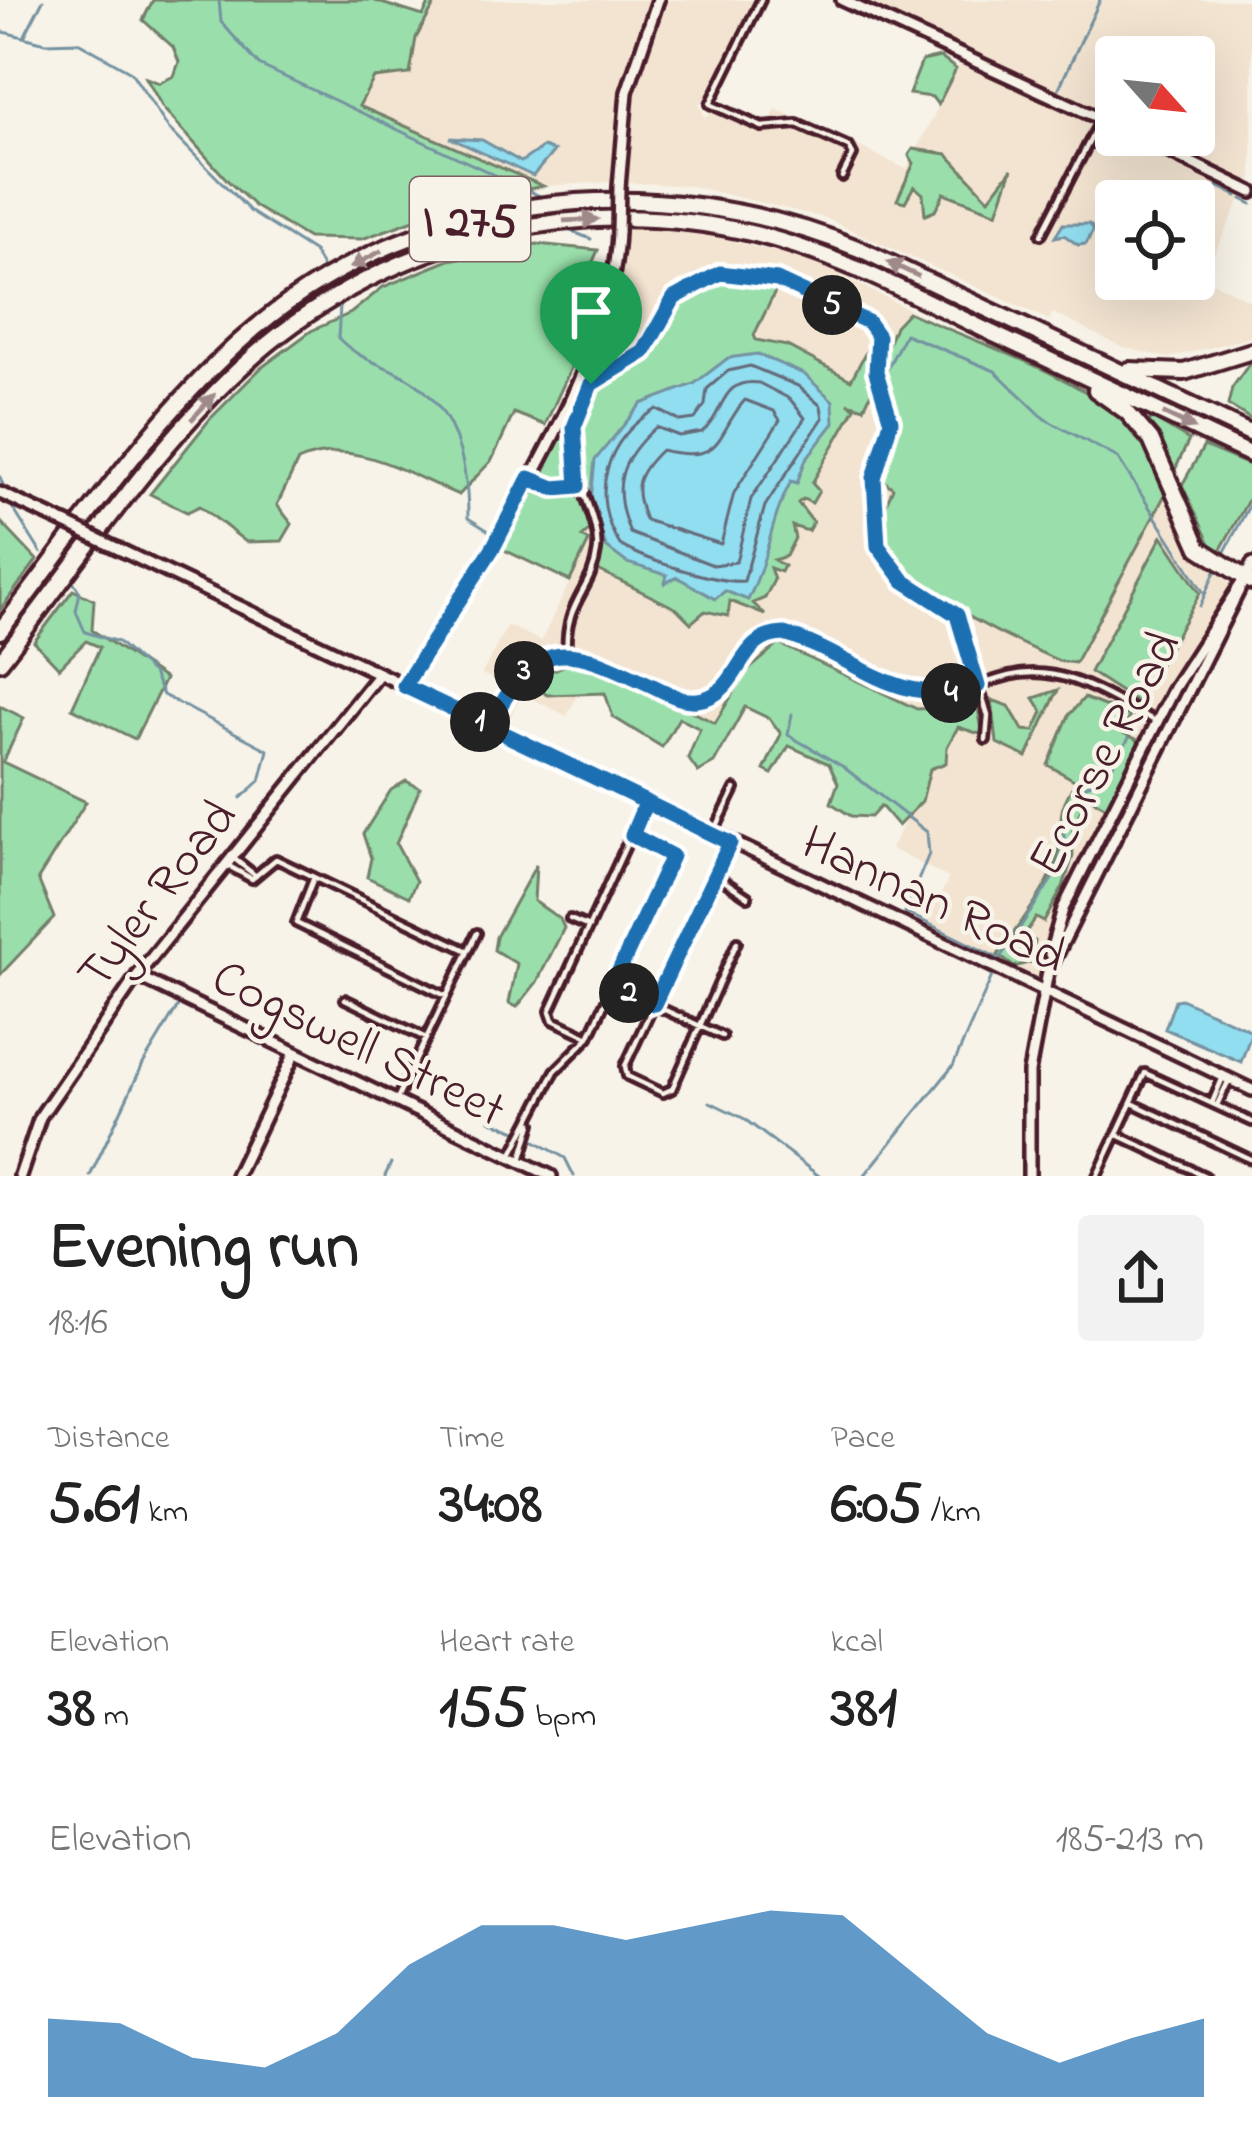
<!DOCTYPE html>
<html lang="en">
<head>
<meta charset="utf-8">
<style>
  body { margin:0; font-family:"Indie Flower",sans-serif; background:#f2f2f2; color:#222; height:100vh; display:flex; flex-direction:column; font-size:45px; white-space:nowrap }
  * { box-sizing:border-box; margin:0 }
  p { font-size:39px; color:#767676 }
  .icon { flex:none; width:66px; height:66px; fill:none; stroke:currentColor; stroke-width:2; stroke-linecap:round; stroke-linejoin:round }
  .map { position:relative; height:1176px; overflow:hidden }
  .drawer { display:flex; flex-direction:column; background:#fff; flex:1 }
  .drawer>* { flex:none }
  .needle { width:78px; rotate:117deg }
  .fabs { position:absolute; left:1095px; top:36px; display:grid; gap:24px }
  .fabs a { display:grid; place-items:center; width:120px; height:120px; border-radius:12px; background:#fff; box-shadow:0 12px 48px #0002; font-size:60px }
  .pin { position:absolute; display:grid; place-items:center; width:102px; height:102px; color:#fff; margin:-123px -51px; border-radius:50% 50% 50% 0; rotate:-45deg; box-shadow:0 0 12px #0007 }
  .pin .icon { rotate:45deg }
  .km { position:absolute; width:60px; height:60px; margin:-30px; border-radius:50%; background:#222; color:#fff; font-size:33px; line-height:60px; text-align:center }
  .round { display:grid; place-items:center; flex:none; width:126px; height:126px; border-radius:12px; background:#f2f2f2 }
  .head { display:flex; align-items:center; justify-content:space-between; height:204px; padding:0 48px }
  h1 { font-size:66px; font-weight:700; line-height:90px }
  .figures { display:grid; grid-template-columns:repeat(3,1fr); gap:18px; height:204px; padding:12px 48px }
  .figures div { display:grid; align-content:center }
  .figures b { font-size:60px; font-weight:700 }
  .figures small { font-size:33px; font-weight:400 }
  .figures p { font-size:33px }
  .chart { height:336px; padding:24px 48px }
  .chart p { display:flex; justify-content:space-between }
  .chart svg { width:100%; height:216px; margin-top:12px; fill:#1f6fb2; opacity:.7 }
  .map>svg:first-child { display:block }
  .built { fill:#f3e4d1; fill-rule:evenodd }
  .green { fill:#9adfab; stroke:#727f6b; stroke-width:3 }
  .water { fill:#91def0; stroke:#7592a1; stroke-width:3 }
  .lines { fill:none; stroke-linecap:round; stroke-linejoin:round }
  .shore { stroke:#666b7a; stroke-width:3 }
  .stream { stroke:#7592a1; stroke-width:3 }
  .street-casing { stroke:#4a1f2b; stroke-width:14 }
  .secondary-casing { stroke:#4a1f2b; stroke-width:18 }
  .highway-casing { stroke:#4a1f2b; stroke-width:22 }
  .street { stroke:#f7f3e8; stroke-width:4.5 }
  .secondary { stroke:#f7f3e8; stroke-width:9 }
  .highway { stroke:#f7f3e8; stroke-width:14 }
  .secondary-bridge-casing { stroke:#4a1f2b; stroke-width:18; stroke-linecap:butt }
  .secondary-bridge { stroke:#f7f3e8; stroke-width:9 }
  .oneway { fill:#a0898a }
  .route-casing { stroke:#fff; stroke-width:24 }
  .route { stroke:#1f6fb2; stroke-width:15 }
  .labels { text-anchor:middle; stroke-width:9; stroke-linejoin:round; paint-order:stroke }
  .shield { fill:#f7f3e8; stroke:#7e5f64; stroke-width:3 }
  .shield-label { font-size:48px; font-weight:bold; fill:#4a1f2b }
  .street-label { font-size:51px; fill:#4a1f2b; stroke:#f7f3e8 }
</style>
</head>
<body>
<div class="map">
<svg width="1252" height="1176" viewBox="0 0 1252 1176">
  <rect width="100%" height="100%" fill="#f7f3e8"/>
  <filter id="ink" filterUnits="userSpaceOnUse"><feTurbulence type="fractalNoise" baseFrequency=".00833" numOctaves="2"/><feDisplacementMap in="SourceGraphic" scale="24" xChannelSelector="R" yChannelSelector="G"/><feConvolveMatrix kernelMatrix="1 2 1 2 8 2 1 2 1" color-interpolation-filters="sRGB"/></filter>
  <g filter="url(#ink)">
    <path class="built" d="M 431,0 L 651,0 L 618,104 L 611,182 L 541,186 L 359,106 L 408,15 L 423,16 Z
      M 661,0 L 759,0 L 714,91 L 699,104 L 705,117 L 718,109 L 766,130 L 776,109 L 799,119 L 798,127 L 846,146 L 848,141 L 906,169 L 963,59 L 1244,192 L 1203,277 L 1252,302 L 1252,337 L 1168,358 L 1122,347 L 1053,313 L 1049,320 L 825,218 L 691,186 L 621,182 L 631,83 ZM 1116,201 L 1194,201 L 1194,279 L 1116,279 Z
      M 851,0 L 1252,0 L 1252,188 L 1139,135 L 1194,135 L 1194,57 L 1116,57 L 1116,124 Z
      M 621,226 L 704,234 L 812,261 L 1089,399 L 1134,436 L 1189,550 L 1234,586 L 1172,688 L 1054,927 L 1039,982 L 923,932 L 949,878 L 891,849 L 922,788 L 740,691 L 719,730 L 592,666 L 567,716 L 522,694 L 503,731 L 483,722 L 502,684 L 482,674 L 507,625 L 541,641 L 589,542 L 527,493 L 589,358 Z"/>
    <path class="green" d="M 153,0 L 372,0 L 423,16 L 431,0 L 437,0 L 416,38 L 410,74 L 374,78 L 359,106 L 543,186 L 458,204 L 362,239 L 308,238 L 256,207 L 228,181 L 163,108 L 146,78 L 159,83 L 174,76 L 179,62 L 173,47 L 143,20 Z
      M 940,57 L 956,69 L 938,105 L 932,97 L 909,94 L 922,61 Z
      M 913,149 L 947,154 L 989,199 L 1012,169 L 997,213 L 944,193 L 935,211 L 925,215 L 923,194 L 914,186 L 905,202 L 897,200 L 914,163 L 909,155 Z
      M 537,244 L 598,250 L 573,308 L 590,326 L 545,425 L 514,413 L 492,460 L 459,495 C 406,474 354,436 298,461 L 277,505 L 292,524 L 282,541 L 246,542 L 200,506 L 187,512 L 150,494 L 210,419 L 261,368 L 311,331 L 351,313 L 383,287 L 449,260 Z
      M 733,273 L 801,292 L 801,298 L 777,288 L 754,335 L 756,340 L 787,346 L 851,380 L 873,339 L 866,327 L 841,316 L 846,312 C 887,333 872,350 880,390 L 872,391 L 864,408 L 848,403 L 855,408 L 812,483 L 819,491 L 812,503 L 803,499 L 798,503 L 813,522 L 808,531 L 792,526 L 795,538 L 786,556 L 774,560 L 784,566 L 781,572 L 770,568 L 774,580 L 765,598 L 753,603 L 765,615 L 730,601 L 728,616 L 705,611 L 691,623 L 677,609 L 594,568 C 611,516 560,466 581,406 C 595,368 637,373 655,341 C 676,305 686,277 733,273 Z
      M 908,312 C 974,342 1071,372 1125,420 C 1146,439 1156,467 1166,493 L 1075,663 L 1059,661 C 1008,638 886,586 882,522 C 881,510 889,499 893,488 L 879,477 L 900,417 L 881,364 L 895,326 Z
      M 598,340 L 604,346 L 595,365 L 602,371 C 567,404 574,440 574,482 L 555,486 L 534,475 Z
      M 1252,360 L 1252,420 L 1228,405 L 1232,388 Z
      M 1152,418 L 1189,440 L 1175,470 L 1146,425 Z
      M 1204,446 L 1252,466 L 1252,493 L 1220,551 L 1210,544 L 1182,485 Z
      M 531,485 L 577,490 L 591,529 L 582,537 L 589,541 L 570,581 L 498,547 Z
      M 0,521 L 37,560 L 0,610 Z
      M 1162,536 L 1200,593 L 1138,703 L 1090,672 Z
      M 73,590 L 94,600 L 92,630 L 165,679 L 135,739 L 72,708 L 100,647 L 86,641 L 59,668 L 34,642 Z
      M 779,644 L 917,709 L 955,707 L 976,698 L 983,735 L 958,727 L 947,747 L 946,763 L 930,769 L 922,801 L 898,826 L 881,806 L 871,817 L 851,816 L 831,803 L 838,783 L 829,764 L 789,746 L 772,774 L 764,770 L 781,734 L 770,719 L 745,707 L 714,763 L 698,772 L 688,758 L 700,729 L 679,718 L 662,747 L 613,717 L 605,693 L 547,695 L 528,681 L 572,662 L 602,666 L 715,723 L 746,672 Z
      M 1058,690 L 1027,757 L 997,743 L 992,700 L 1009,706 L 1023,730 L 1034,731 L 1043,712 L 1034,698 Z
      M 1084,698 L 1130,716 L 1121,732 L 1140,741 L 1106,807 L 1087,796 L 1072,833 L 1073,856 L 1063,887 L 1044,922 L 1036,918 L 1024,935 L 1035,941 L 1031,962 L 1014,967 L 998,955 C 1015,929 1053,884 1058,854 C 1065,819 1053,817 1076,781 L 1048,765 L 1069,715 Z
      M 0,706 L 24,718 L 3,762 L 86,802 L 38,879 L 54,918 L 0,975 Z
      M 406,781 L 420,788 L 396,844 L 416,881 L 409,897 L 367,877 L 371,858 L 363,834 L 391,790 Z
      M 536,865 L 534,901 L 560,919 L 564,928 L 537,982 L 517,1007 L 509,1003 L 517,964 L 494,950 L 496,937 Z"/>
    <path class="water" d="M 450,138 L 482,140 L 521,162 L 543,147 L 554,151 L 533,176 Z
      M 1063,224 L 1089,224 L 1094,229 L 1086,244 L 1078,245 L 1064,235 L 1055,237 Z
      M 757,354 L 804,374 L 833,401 L 834,423 L 806,459 L 797,483 L 791,481 C 769,523 769,559 748,600 L 725,591 L 715,599 L 677,577 L 665,583 L 667,575 L 627,563 L 606,547 L 591,499 L 595,460 L 641,404 L 694,384 L 728,358 Z
      M 1181,999 L 1252,1031 L 1241,1062 L 1165,1029 L 1175,1000 Z"/>
    <g class="lines">
      <path class="shore" d="M 750,366 L 798,386 L 821,406 L 823,418 L 765,506 L 744,581 C 720,584 644,560 620,545 C 588,496 606,436 657,409 L 680,421 L 695,419 L 705,405 L 707,389 L 728,371 Z
        M 759,383 L 790,399 L 805,418 L 751,499 L 736,562 L 713,565 L 630,533 C 611,487 619,460 656,427 L 679,436 L 702,432 C 726,413 719,378 759,383 Z
        M 745,400 L 774,411 L 780,420 L 734,493 L 721,544 L 645,520 C 632,487 636,474 661,450 C 726,465 715,434 745,400 Z"/>
      <path class="stream" d="M 219,0 L 221,22 L 259,65 L 540,196
        M 0,31 L 46,43 L 78,42 L 131,72 L 168,128 L 251,212 L 314,252 L 324,271
        M 25,35 L 43,0
        M 1059,88 L 1100,0
        M 1057,92 L 1099,112
        M 1108,116 L 1116,120
        M 1147,135 L 1166,144
        M 1171,146 L 1176,149
        M 1180,151 L 1207,167
        M 1217,186 L 1237,196
        M 1242,199 L 1252,204
        M 568,230 L 591,239
        M 340,306 L 338,338 C 364,364 385,363 412,381 C 458,412 468,468 468,518 L 492,533
        M 883,377 L 905,334 L 995,371 L 1045,419 L 1118,458 L 1204,593
        M 0,477 L 5,490
        M 9,502 L 41,553
        M 1222,557 L 1252,500
        M 73,582 L 80,592 L 76,611 L 85,632 L 118,642 L 153,674 L 163,695 L 268,750 L 260,781 L 241,798
        M 1200,606 L 1218,565
        M 792,714 L 788,735 L 842,766 L 927,832 L 929,854 L 905,912 L 1000,959
        M 1000,958 L 1056,873 L 1064,846 L 1064,817 L 1077,792 L 1109,771 L 1129,738
        M 710,1102 L 743,1118 L 819,1176
        M 490,1120 L 521,1133
        M 530,1138 L 565,1158 L 574,1176
        M 90,1176 L 143,1064 L 181,1001
        M 385,1176 L 391,1163
        M 864,1176 L 953,1066 L 993,974"/>
      <defs>
        <path id="street" d="M 761,0 L 710,104 L 762,127 L 797,124 L 849,147 L 853,155 L 842,177
          M 1041,235 L 1101,119
          M 531,479 L 554,488 L 578,486
          M 567,654 C 563,602 592,592 597,551 C 601,516 567,476 575,425 C 584,364 615,381 646,350 C 661,334 662,310 678,295 C 731,242 810,296 865,320 L 877,331 L 876,372 L 891,421 L 874,477 L 877,543 L 904,581 L 959,619 L 988,716 L 986,740
          M 490,726 C 536,631 572,650 654,687 C 668,693 682,702 698,700 C 740,694 735,638 781,634 C 830,643 868,684 918,693 C 951,698 978,684 1009,676 C 1063,662 1112,699 1157,722
          M 713,834 L 735,789
          M 730,843 L 625,1066 L 627,1076 L 663,1093 L 672,1089 L 737,942
          M 232,857 L 256,876
          M 227,865 L 252,879 L 276,859 L 468,951
          M 715,875 L 748,897
          M 314,877 L 296,923 L 446,996
          M 570,919 L 589,927
          M 612,986 L 722,1036
          M 345,999 L 426,1038
          M 589,1037 L 553,1020 L 550,1011 L 646,802
          M 396,1101 L 477,933
          M 1132,1103 L 1252,1160
          M 1212,1103 L 1223,1077
          M 1217,1105 L 1229,1080
          M 1118,1135 L 1205,1176
          M 511,1156 L 555,1071 L 589,1037 L 671,860 L 669,852 L 632,835
          M 522,1157 L 532,1123
          M 1097,1176 L 1145,1073 L 1252,1122"/>
        <path id="secondary" d="M 842,0 L 1116,126
          M 1134,135 L 1252,192
          M 619,187 L 627,92 L 658,0
          M 0,493 L 67,524
          M 108,544 L 1252,1090
          M 404,686 C 479,569 614,370 618,231
          M 1050,954 L 1063,909 L 1174,688 L 1245,578
          M 137,976 L 551,1176
          M 20,1176 L 40,1117 L 137,976 L 379,674
          M 236,1176 L 295,1053
          M 1029,1176 L 1029,1072 L 1048,972 L 1252,564"/>
        <path id="highway" d="M 1129,370 L 1184,372 L 1252,351
          M 1096,390 L 1127,412 L 1151,440 L 1199,548 L 1252,582
          M 0,631 C 75,534 147,426 238,343 C 408,188 655,164 862,250 L 1252,434
          M 0,662 C 79,561 159,439 255,355 C 390,237 581,191 755,234 C 840,255 919,298 998,336 C 1082,376 1167,415 1252,455"/>
      </defs>
      <use href="#street" class="street-casing"/>
      <use href="#secondary" class="secondary-casing"/>
      <use href="#highway" class="highway-casing"/>
      <use href="#street" class="street"/>
      <use href="#secondary" class="secondary"/>
      <use href="#highway" class="highway"/>
      <defs>
        <path id="secondary-bridge" d="M 618,231 L 619,187
          M 67,524 L 108,544"/>
      </defs>
      <use href="#secondary-bridge" class="secondary-bridge-casing"/>
      <use href="#secondary-bridge" class="secondary-bridge"/>
    </g>
    <defs><path id="oneway-solid" d="M-6-.8H1V-3.2L6.5 0L1 3.2V.8H-6Z" transform="scale(3)"/></defs>
    <g class="oneway">
      <use href="#oneway-solid" transform="translate(581 220) rotate(-3)"/>
      <use href="#oneway-solid" transform="translate(366 259) rotate(152)"/>
      <use href="#oneway-solid" transform="translate(903 269) rotate(-155)"/>
      <use href="#oneway-solid" transform="translate(203 407) rotate(-48)"/>
      <use href="#oneway-solid" transform="translate(1179 421) rotate(25)"/>
    </g>
  </g>
  <g class="lines" filter="url(#ink)">
    <defs>
      <path id="route" d="M 591,384 L 574,427 L 578,486 L 554,488 L 529,478 L 494,546 L 404,686 C 513,737 621,790 730,843 L 654,1004 L 612,986 L 672,856 L 632,835 L 646,802 L 489,727 C 539,627 573,648 659,689 C 673,696 686,703 703,699 C 743,689 736,635 784,634 C 857,655 894,710 978,686 L 957,615 L 904,581 L 878,546 L 874,478 L 891,421 L 876,372 L 878,336 L 868,322 L 777,280 L 720,273 L 674,298 L 644,352 L 591,384"/>
    </defs>
    <use href="#route" class="route-casing"/>
    <use href="#route" class="route"/>
  </g>
  <g class="labels">
    <rect class="shield" x="410" y="177" width="120" height="84" rx="9"/>
    <g class="shield-label">
      <text x="470" y="236">I 275</text>
    </g>
    <g class="street-label">
      <text transform="translate(1102 752) rotate(-62)" y="18">Ecorse Road</text>
      <text transform="translate(155 893) rotate(-52)" y="18">Tyler Road</text>
      <text transform="translate(935 897) rotate(25)" y="18">Hannan Road</text>
      <text transform="translate(360 1041) rotate(26)" y="18">Cogswell Street</text>
    </g>
  </g>
</svg>
<div class="fabs">
<a><svg class="needle" viewBox="-14 -14 28 28"><path d="M0-13l5 13h-10z" fill="#e53935"/><path d="M0 13l5-13h-10z" fill="#767676"/></svg></a>
<a><svg class="icon" aria-label="locate" viewBox="0 0 24 24"><circle cx="12" cy="12" r="6"/><path d="M12 2v4M12 18v4M2 12h4M18 12h4"/></svg></a>
</div>
<div class="pin" style="left:591px;top:384px;background:#1e9e55"><svg class="icon" aria-label="arrive" viewBox="0 0 24 24"><path d="M6 21V4h12l-3 4 3 4H6"/></svg></div>
<b class="km" style="left:480px;top:722px">1</b>
<b class="km" style="left:629px;top:993px">2</b>
<b class="km" style="left:524px;top:671px">3</b>
<b class="km" style="left:951px;top:693px">4</b>
<b class="km" style="left:832px;top:305px">5</b>
</div>
<section class="drawer">
<div class="head"><div><h1>Evening run</h1><p>18:16</p></div><a class="round"><svg class="icon" aria-label="share" viewBox="0 0 24 24"><path d="M12 15V3M7 8l5-5 5 5M5 13v7h14v-7"/></svg></a></div>
<div class="figures">
<div><p>Distance</p><b>5.61<small> km</small></b></div>
<div><p>Time</p><b>34:08</b></div>
<div><p>Pace</p><b>6:05<small> /km</small></b></div>
</div>
<div class="figures">
<div><p>Elevation</p><b>38<small> m</small></b></div>
<div><p>Heart rate</p><b>155<small> bpm</small></b></div>
<div><p>kcal</p><b>381</b></div>
</div>
<div class="chart"><p><span>Elevation</span>185–213 m</p>
<svg viewBox="0 0 160 44" preserveAspectRatio="none"><path d="M0 44V28L10 29L20 36L30 38L40 31L50 17L60 9L70 9L80 12L90 9L100 6L110 7L120 19L130 31L140 37L150 32L160 28V44z"/></svg>
</div>
</section>
</body>
</html>
